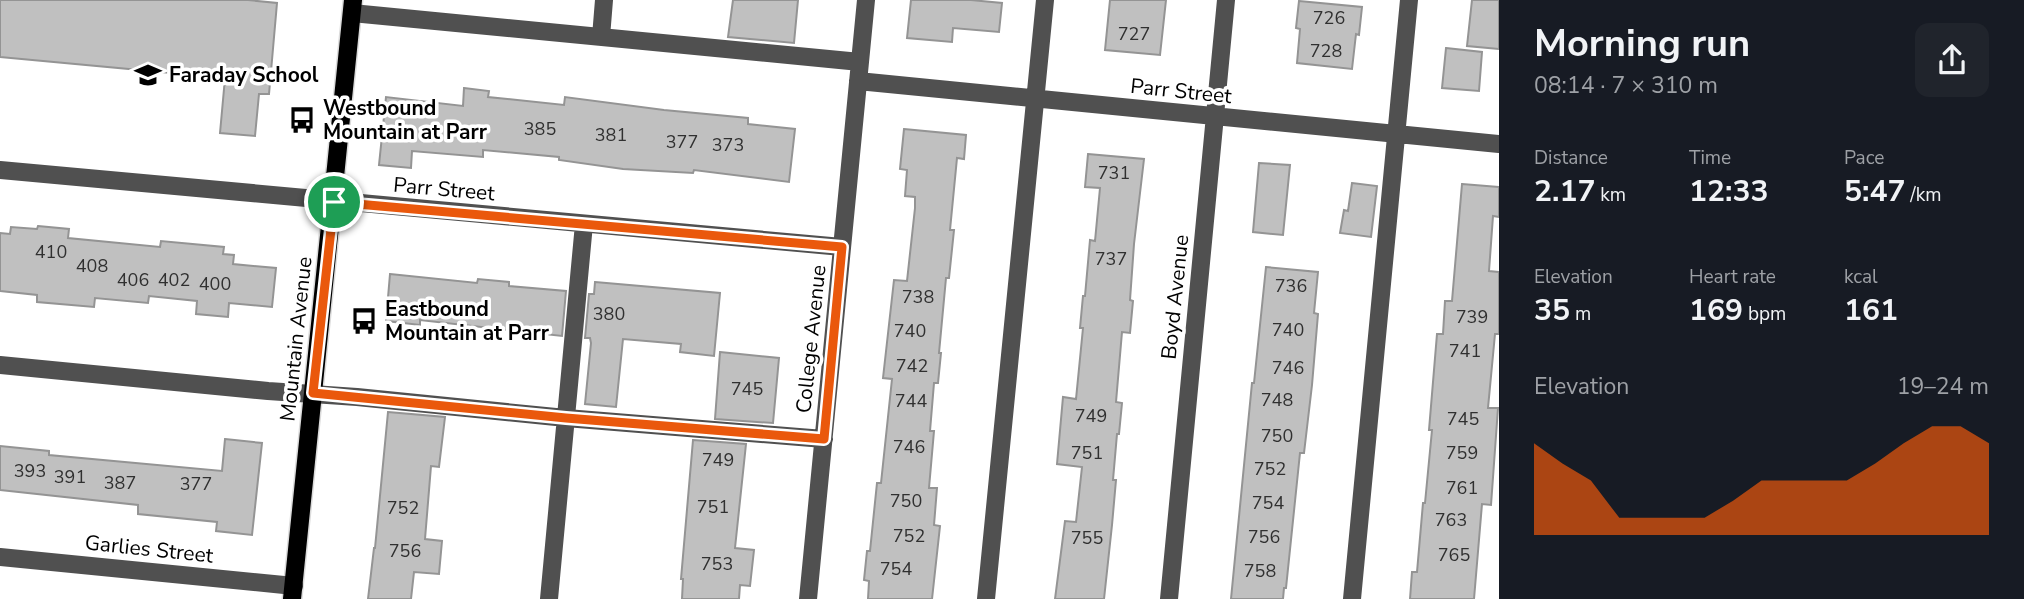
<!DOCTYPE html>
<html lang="en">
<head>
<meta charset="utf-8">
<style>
  body { margin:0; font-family:"Nunito Sans",sans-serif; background:#20242c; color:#f1f3f6; height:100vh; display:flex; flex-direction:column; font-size:26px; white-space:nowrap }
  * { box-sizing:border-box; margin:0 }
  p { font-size:23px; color:#9ea1a6 }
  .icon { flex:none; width:38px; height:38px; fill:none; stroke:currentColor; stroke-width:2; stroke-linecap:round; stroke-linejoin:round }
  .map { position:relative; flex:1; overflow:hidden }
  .sheet { display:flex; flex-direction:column; background:#171b24; width:525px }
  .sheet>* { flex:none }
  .pin { position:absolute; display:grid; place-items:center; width:60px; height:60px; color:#fff; margin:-30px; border:4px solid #fff; border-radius:50%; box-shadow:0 2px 7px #0007 }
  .round { display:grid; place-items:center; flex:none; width:74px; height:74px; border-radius:14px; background:#20242c }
  .overview { display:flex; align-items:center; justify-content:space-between; height:119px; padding:0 35px }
  h1 { font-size:38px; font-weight:700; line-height:52px }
  .metrics { display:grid; grid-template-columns:repeat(3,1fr); gap:10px; height:119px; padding:7px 35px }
  .metrics div { display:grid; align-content:center }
  .metrics b { font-size:30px; font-weight:700 }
  .metrics small { font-size:19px; font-weight:400 }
  .metrics p { font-size:19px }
  .chart { height:196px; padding:14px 35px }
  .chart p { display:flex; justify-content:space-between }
  .chart svg { width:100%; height:126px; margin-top:7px; fill:#ea580c; opacity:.7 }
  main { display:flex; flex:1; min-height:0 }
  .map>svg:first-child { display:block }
  .building { fill:#c0c0c0; stroke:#949494; stroke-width:2 }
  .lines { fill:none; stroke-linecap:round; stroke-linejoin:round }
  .major-casing { stroke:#dbdbdb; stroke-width:21 }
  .minor { stroke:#505050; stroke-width:18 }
  .major { stroke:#000; stroke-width:18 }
  .route-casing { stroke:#fff; stroke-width:14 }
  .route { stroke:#ea580c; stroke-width:9 }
  .labels { text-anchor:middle; stroke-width:7; stroke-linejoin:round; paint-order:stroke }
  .number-label { font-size:18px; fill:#303030 }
  .poi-label { font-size:21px; font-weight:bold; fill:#000; stroke:#fff; text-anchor:start }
  .street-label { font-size:21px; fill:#000; stroke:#fff }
</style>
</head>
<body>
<main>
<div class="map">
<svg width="1499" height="599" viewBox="0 0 1499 599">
  <rect width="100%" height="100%" fill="#fff"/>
  <path class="building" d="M 0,0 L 248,0 L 277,3 L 269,94 L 259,94 L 255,136 L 220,133 L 225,78 L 0,57 Z
    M 733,0 L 798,0 L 794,43 L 728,37 Z
    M 911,0 L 971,0 L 1002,3 L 999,32 L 953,28 L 952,42 L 907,38 Z
    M 1110,0 L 1166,0 L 1160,55 L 1105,50 Z
    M 1472,0 L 1499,0 L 1499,49 L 1467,46 Z
    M 1299,1 L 1362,7 L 1359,35 L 1356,34 L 1352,69 L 1297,63 L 1300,29 L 1296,28 Z
    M 1446,48 L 1482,52 L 1479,91 L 1442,88 Z
    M 464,88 L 489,91 L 488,97 L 564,105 L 565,97 L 664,110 L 748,118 L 748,124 L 795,129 L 789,182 L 694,170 L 693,173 L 623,169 L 559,160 L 559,157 L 483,150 L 483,157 L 412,151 L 411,168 L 379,165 L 386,97 L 463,106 Z
    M 904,129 L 966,135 L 964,159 L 957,158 L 950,230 L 954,230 L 949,278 L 946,278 L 939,353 L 941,353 L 938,383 L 934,383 L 930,431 L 934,431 L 929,488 L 937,488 L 934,525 L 940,526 L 932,599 L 868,599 L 869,581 L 864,580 L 867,551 L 870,551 L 877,483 L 881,483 L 892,379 L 883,378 L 894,280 L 907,281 L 915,208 L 915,197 L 905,196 L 907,170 L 900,169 Z
    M 1088,154 L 1144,159 L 1134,244 L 1130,300 L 1133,301 L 1130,333 L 1122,332 L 1116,402 L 1122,403 L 1119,434 L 1117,434 L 1113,480 L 1116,480 L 1112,525 L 1104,599 L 1055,599 L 1065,521 L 1076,522 L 1082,467 L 1057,464 L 1063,397 L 1076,399 L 1083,328 L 1080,328 L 1083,296 L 1085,296 L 1090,240 L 1095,241 L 1100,188 L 1085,187 Z
    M 1259,163 L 1290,165 L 1283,235 L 1253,232 Z
    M 1352,183 L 1377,186 L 1371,237 L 1340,233 L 1344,210 L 1348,211 Z
    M 1462,184 L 1499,187 L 1499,217 L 1493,216 L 1489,271 L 1499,272 L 1499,334 L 1495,334 L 1488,408 L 1498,408 L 1491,505 L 1482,504 L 1474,599 L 1410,599 L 1412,572 L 1417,572 L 1423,503 L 1425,503 L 1432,430 L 1429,430 L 1437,334 L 1443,334 L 1445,301 L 1452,301 Z
    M 38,226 L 69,229 L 68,238 L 160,247 L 161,241 L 224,247 L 223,254 L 234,255 L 233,264 L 276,268 L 272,307 L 229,303 L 228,317 L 196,314 L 197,301 L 149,296 L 148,303 L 95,298 L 94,307 L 37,302 L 37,295 L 0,291 L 0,233 L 10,234 L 11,227 L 37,229 Z
    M 1266,267 L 1318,272 L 1314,313 L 1318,314 L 1312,385 L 1304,453 L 1300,453 L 1286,588 L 1284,588 L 1283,599 L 1231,599 L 1252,383 L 1254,383 Z
    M 390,274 L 477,283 L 478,279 L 509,282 L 509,286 L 566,291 L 562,336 L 420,320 L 420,325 L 386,321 Z
    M 595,282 L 720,293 L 714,356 L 680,352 L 681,344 L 623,339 L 616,407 L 585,404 L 591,343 L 590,338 L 585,338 L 589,294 L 594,294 Z
    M 720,352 L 779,358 L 773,423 L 715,419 Z
    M 388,412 L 445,417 L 439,467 L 431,466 L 425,539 L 442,541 L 439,574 L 414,572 L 411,599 L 368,599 L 374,548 L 375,548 Z
    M 225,439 L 262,443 L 252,535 L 216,531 L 217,522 L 138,514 L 138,505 L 0,490 L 0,446 L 49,451 L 49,455 L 222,471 Z
    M 693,440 L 746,444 L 735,548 L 754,550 L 750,586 L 740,585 L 739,599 L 682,599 L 683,579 L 681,579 Z"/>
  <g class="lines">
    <defs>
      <path id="major" d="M 292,599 L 353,0"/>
    </defs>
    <use href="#major" class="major-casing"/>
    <path class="minor" d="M 352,13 L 860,62
      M 601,37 L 604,0
      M 858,81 L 1499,144
      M 0,170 L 842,247
      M 0,365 L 268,391 L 357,397 L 566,418 L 824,439
      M 0,557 L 294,586
      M 549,599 L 584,224
      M 808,599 L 866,0
      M 986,599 L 1045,0
      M 1169,599 L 1226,0
      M 1352,599 L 1409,0"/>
    <use href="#major" class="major"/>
  </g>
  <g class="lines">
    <defs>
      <path id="route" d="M 334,202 L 842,247 L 824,439 L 566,418 L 313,393 Z"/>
    </defs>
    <use href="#route" class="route-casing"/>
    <use href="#route" class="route"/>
  </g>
  <defs>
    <symbol id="school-bare" viewBox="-9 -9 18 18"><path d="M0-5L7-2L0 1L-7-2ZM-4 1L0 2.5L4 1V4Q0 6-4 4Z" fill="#000" stroke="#fff" stroke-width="2.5" paint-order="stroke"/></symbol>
    <symbol id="bus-bare" viewBox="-9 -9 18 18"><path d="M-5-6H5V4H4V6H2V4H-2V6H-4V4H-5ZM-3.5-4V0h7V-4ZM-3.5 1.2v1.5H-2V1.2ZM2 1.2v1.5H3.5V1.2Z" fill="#000" stroke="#fff" stroke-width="2.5" paint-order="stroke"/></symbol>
  </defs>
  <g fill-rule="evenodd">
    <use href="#school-bare" x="129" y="56" width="38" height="38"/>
    <use href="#bus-bare" x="283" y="101" width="38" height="38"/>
    <use href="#bus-bare" x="345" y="302" width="38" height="38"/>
  </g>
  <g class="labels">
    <g class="number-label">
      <text x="1329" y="24">726</text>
      <text x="1134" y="40">727</text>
      <text x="1326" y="57">728</text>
      <text x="540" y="135">385</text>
      <text x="611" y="141">381</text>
      <text x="682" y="148">377</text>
      <text x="728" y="151">373</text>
      <text x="1114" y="179">731</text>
      <text x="51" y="258">410</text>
      <text x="1111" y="265">737</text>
      <text x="92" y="272">408</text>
      <text x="133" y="286">406</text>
      <text x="174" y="286">402</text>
      <text x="215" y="290">400</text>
      <text x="1291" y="292">736</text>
      <text x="918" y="303">738</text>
      <text x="609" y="320">380</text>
      <text x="1472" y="323">739</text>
      <text x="1288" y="336">740</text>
      <text x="910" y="337">740</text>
      <text x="1465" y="357">741</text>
      <text x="912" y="372">742</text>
      <text x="1288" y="374">746</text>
      <text x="747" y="395">745</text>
      <text x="1277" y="406">748</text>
      <text x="911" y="407">744</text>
      <text x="1091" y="422">749</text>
      <text x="1463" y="425">745</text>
      <text x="1277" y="442">750</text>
      <text x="909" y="453">746</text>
      <text x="1087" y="459">751</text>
      <text x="1462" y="459">759</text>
      <text x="718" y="466">749</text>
      <text x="1270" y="475">752</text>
      <text x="30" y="477">393</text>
      <text x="70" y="483">391</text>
      <text x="120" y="489">387</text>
      <text x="196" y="490">377</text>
      <text x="1462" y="494">761</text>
      <text x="906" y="507">750</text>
      <text x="1268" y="509">754</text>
      <text x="713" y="513">751</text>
      <text x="403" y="514">752</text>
      <text x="1451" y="526">763</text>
      <text x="909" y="542">752</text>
      <text x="1264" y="543">756</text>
      <text x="1087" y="544">755</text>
      <text x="405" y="557">756</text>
      <text x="1454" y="561">765</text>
      <text x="717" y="570">753</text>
      <text x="896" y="575">754</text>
      <text x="1260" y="577">758</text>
    </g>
    <g class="poi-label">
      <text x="169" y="82">Faraday School</text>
      <text x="323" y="115">Westbound<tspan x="323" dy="24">Mountain at Parr</tspan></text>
      <text x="385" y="316">Eastbound<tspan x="385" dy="24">Mountain at Parr</tspan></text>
    </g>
    <g class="street-label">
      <text transform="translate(1181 91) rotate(6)" y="7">Parr Street</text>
      <text transform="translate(444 189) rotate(5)" y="7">Parr Street</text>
      <text transform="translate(1175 297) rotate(-84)" y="7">Boyd Avenue</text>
      <text transform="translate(296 339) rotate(-84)" y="7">Mountain Avenue</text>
      <text transform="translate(811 339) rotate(-84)" y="7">College Avenue</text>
      <text transform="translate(149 549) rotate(6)" y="7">Garlies Street</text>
    </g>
  </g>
</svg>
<div class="pin" style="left:334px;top:202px;background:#1e9e55"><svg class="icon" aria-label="arrive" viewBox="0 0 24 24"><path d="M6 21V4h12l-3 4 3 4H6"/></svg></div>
</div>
<section class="sheet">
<div class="overview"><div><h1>Morning run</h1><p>08:14 · 7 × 310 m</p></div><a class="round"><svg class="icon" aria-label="share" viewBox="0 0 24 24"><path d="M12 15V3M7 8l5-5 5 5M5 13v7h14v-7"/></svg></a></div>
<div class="metrics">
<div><p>Distance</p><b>2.17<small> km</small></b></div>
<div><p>Time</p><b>12:33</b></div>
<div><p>Pace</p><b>5:47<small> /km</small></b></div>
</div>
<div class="metrics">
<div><p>Elevation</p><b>35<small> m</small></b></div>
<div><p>Heart rate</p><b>169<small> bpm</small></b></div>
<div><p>kcal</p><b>161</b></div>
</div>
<div class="chart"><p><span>Elevation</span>19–24 m</p>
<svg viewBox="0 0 160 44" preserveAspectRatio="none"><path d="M0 44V12L10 19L20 25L30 38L40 38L50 38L60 38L70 32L80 25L90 25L100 25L110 25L120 19L130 12L140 6L150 6L160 12V44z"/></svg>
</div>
</section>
</main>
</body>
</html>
